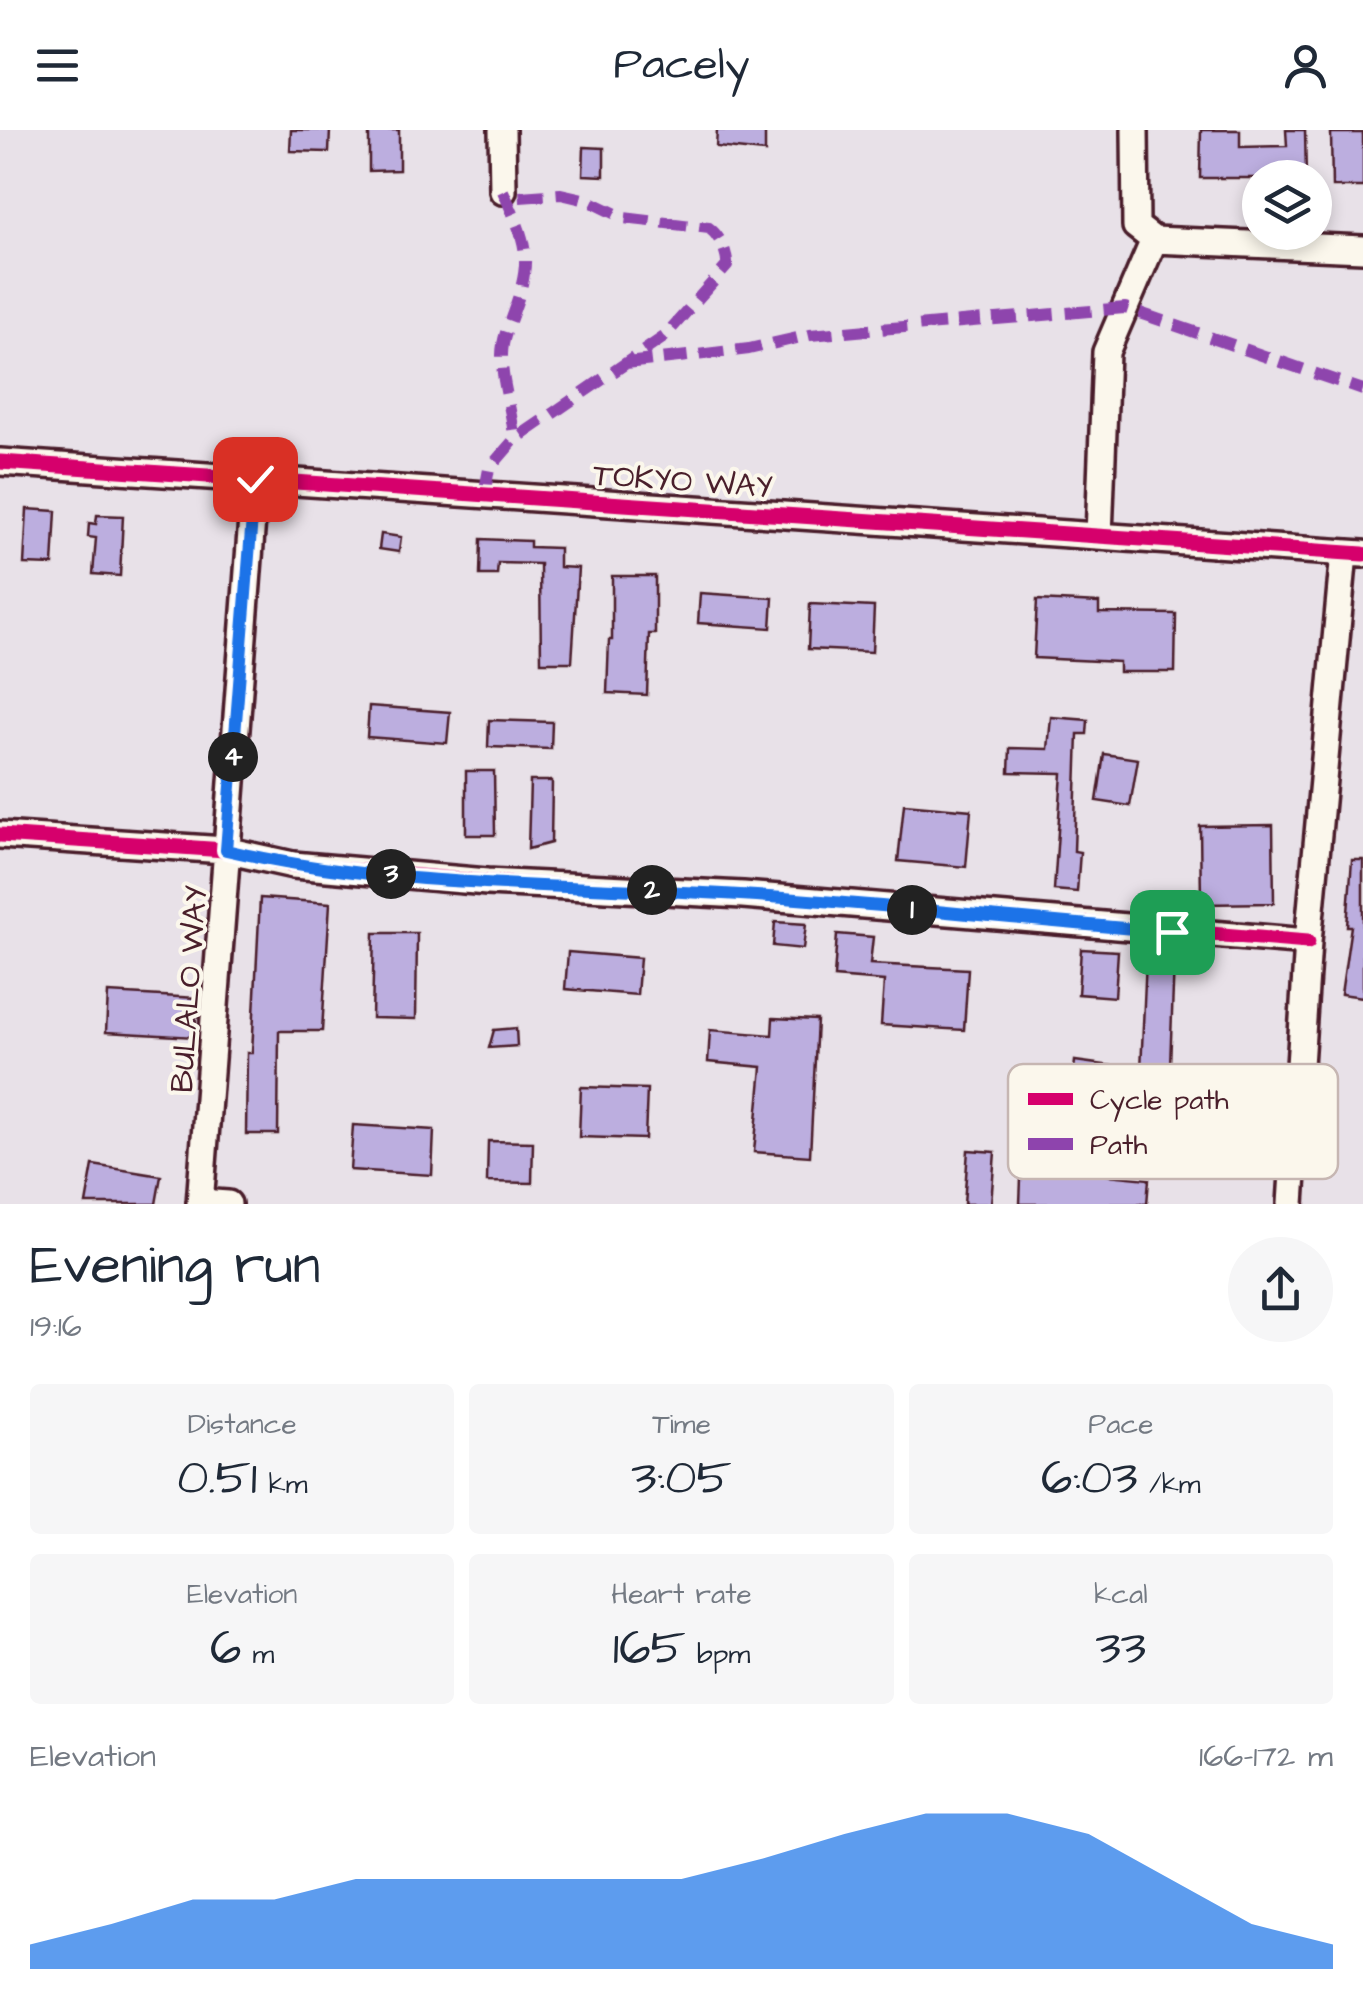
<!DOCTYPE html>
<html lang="en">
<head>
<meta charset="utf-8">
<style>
  body { margin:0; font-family:"Architects Daughter",sans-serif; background:#f6f6f7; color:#1f2937; height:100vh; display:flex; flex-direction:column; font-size:38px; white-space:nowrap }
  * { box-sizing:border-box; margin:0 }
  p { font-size:32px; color:#747a83 }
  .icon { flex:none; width:55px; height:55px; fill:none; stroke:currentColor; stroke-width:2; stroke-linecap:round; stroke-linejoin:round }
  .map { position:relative; height:1074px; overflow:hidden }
  .side { display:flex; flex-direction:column; background:#fff; flex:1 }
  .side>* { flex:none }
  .fabs { position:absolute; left:1242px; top:30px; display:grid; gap:20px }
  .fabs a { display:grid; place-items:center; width:90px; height:90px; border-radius:50%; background:#fff; box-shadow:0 5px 15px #0003; font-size:50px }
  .pin { position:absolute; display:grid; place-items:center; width:85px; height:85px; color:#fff; margin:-42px; border-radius:20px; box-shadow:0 5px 15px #0006 }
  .km { position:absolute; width:50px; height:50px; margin:-25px; border-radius:50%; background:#222; color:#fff; font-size:28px; line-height:50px; text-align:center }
  .round { display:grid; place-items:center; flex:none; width:105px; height:105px; border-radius:52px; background:#f6f6f7 }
  .head { display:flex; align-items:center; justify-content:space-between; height:170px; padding:0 30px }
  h1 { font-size:55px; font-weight:600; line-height:75px }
  .figures { display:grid; grid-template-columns:repeat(3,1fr); gap:15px; height:170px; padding:10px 30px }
  .figures div { display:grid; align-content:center; border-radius:10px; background:#f6f6f7; text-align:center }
  .figures b { font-size:50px; font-weight:600 }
  .figures small { font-size:28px; font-weight:400 }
  .figures p { font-size:28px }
  .chart { height:280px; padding:20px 30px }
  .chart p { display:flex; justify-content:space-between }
  .chart svg { width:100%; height:180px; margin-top:10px; fill:#1a73e8; opacity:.7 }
  header { display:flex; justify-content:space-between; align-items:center; height:130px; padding:0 30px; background:#fff; font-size:45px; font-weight:600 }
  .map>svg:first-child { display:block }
  .building { fill:#bcaedf; stroke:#4a1f2b; stroke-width:2.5 }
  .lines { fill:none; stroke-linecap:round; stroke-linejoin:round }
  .minor-casing { stroke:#4a1f2b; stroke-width:32 }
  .minor { stroke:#fbf7ec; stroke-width:25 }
  .quiet { stroke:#8e44ad; stroke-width:12; stroke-dasharray:25 12; stroke-linecap:butt }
  .cycleway-casing { stroke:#fbf7ec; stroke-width:21 }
  .cycleway { stroke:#d6006c; stroke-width:15 }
  .route-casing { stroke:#fff; stroke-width:20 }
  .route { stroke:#1a73e8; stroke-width:12 }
  .labels { text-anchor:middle; stroke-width:8; stroke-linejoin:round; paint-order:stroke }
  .street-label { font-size:32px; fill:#4a1f2b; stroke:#fbf7ec }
  .key { fill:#fbf7ec; stroke:#c6b6b2; stroke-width:2.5 }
  .key-label { font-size:28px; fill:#4a1f2b }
</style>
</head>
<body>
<header><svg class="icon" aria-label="menu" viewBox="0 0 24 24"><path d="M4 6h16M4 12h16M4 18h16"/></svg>Pacely<svg class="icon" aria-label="person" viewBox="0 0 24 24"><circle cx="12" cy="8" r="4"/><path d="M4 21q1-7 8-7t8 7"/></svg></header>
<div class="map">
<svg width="1363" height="1074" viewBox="0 0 1363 1074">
  <rect width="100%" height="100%" fill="#e8e1e8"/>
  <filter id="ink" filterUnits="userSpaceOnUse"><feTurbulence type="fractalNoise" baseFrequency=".01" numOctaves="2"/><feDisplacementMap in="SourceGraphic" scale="20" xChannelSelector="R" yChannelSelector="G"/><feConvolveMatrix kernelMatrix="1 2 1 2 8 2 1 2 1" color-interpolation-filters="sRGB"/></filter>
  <g filter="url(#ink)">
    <path class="building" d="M 291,0 L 330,0 L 329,22 L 290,21 Z
      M 369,0 L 399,0 L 399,40 L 369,41 Z
      M 717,0 L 765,0 L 765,22 L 716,17 Z
      M 1201,0 L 1240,0 L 1240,17 L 1287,16 L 1286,0 L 1305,0 L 1306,48 L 1200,48 Z
      M 1331,3 L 1363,3 L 1363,57 L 1332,57 Z
      M 584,17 L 604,18 L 604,46 L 583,45 Z
      M 27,379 L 56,381 L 53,435 L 24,434 Z
      M 97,385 L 123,386 L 120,446 L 93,444 L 96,408 L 88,407 L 89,393 L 96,394 Z
      M 381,404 L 401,407 L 399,422 L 379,419 Z
      M 481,409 L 530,411 L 530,417 L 559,418 L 559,437 L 578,438 L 572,532 L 541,532 L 540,434 L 498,433 L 497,445 L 480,445 Z
      M 612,446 L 655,446 L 655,504 L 649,504 L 647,565 L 607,563 L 609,510 L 612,510 Z
      M 700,463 L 773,468 L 771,498 L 698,493 Z
      M 1037,470 L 1099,473 L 1099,483 L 1176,484 L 1175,542 L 1119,542 L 1119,532 L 1034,528 Z
      M 810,474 L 874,477 L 872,522 L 808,519 Z
      M 369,576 L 450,582 L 447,613 L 367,607 Z
      M 1051,587 L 1088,590 L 1087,604 L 1078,604 L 1074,721 L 1080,722 L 1077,762 L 1054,760 L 1062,643 L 1009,642 L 1010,618 L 1048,619 Z
      M 489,590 L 552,592 L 551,619 L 488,617 Z
      M 1104,624 L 1138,629 L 1130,676 L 1097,671 Z
      M 466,641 L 494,641 L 495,705 L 466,705 Z
      M 530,651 L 552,651 L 551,713 L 528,719 Z
      M 904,674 L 971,680 L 966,737 L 898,731 Z
      M 1273,695 L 1274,773 L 1201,774 L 1200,696 Z
      M 1352,730 L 1363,730 L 1363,867 L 1341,864 L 1351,796 L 1347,796 Z
      M 260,768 L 330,773 L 322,901 L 279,901 L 278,1004 L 246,1004 L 247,923 L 252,923 Z
      M 775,792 L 806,794 L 803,819 L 773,816 Z
      M 374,803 L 417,803 L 416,889 L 372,888 Z
      M 837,804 L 873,807 L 870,834 L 968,839 L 964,900 L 881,895 L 884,851 L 834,847 Z
      M 1081,819 L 1118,821 L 1115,867 L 1078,864 Z
      M 568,822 L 640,828 L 637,865 L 565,859 Z
      M 1146,829 L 1174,830 L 1170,936 L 1273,942 L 1272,973 L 1178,966 L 1180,958 L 1136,956 L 1135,962 L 1072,958 L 1075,931 L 1141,940 Z
      M 108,863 L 197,868 L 195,907 L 106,902 Z
      M 773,888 L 817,890 L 810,1026 L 754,1022 L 762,937 L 708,932 L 710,900 L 772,905 Z
      M 516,898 L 517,916 L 489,918 L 494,900 Z
      M 581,957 L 647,959 L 645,1009 L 579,1007 Z
      M 353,995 L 434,1000 L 432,1045 L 350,1040 Z
      M 488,1011 L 533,1012 L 532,1053 L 487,1052 Z
      M 968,1020 L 995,1022 L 991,1074 L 964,1074 Z
      M 1022,1023 L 1058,1024 L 1058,1040 L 1149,1049 L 1147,1074 L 1020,1074 Z
      M 93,1035 L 161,1046 L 156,1074 L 86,1074 Z"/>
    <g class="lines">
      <defs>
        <path id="minor" d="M 502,0 L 503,61
          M 1135,0 L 1136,96 L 1154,110 L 1363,119
          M 0,332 L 1363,424
          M 1099,406 L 1106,222 L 1154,110
          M 0,705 L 225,720 L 293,735 L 487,752 L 743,765 L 1308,812
          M 200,1072 L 228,1074
          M 200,1074 L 255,349
          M 1291,1074 L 1308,812 L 1344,423"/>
      </defs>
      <use href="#minor" class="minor-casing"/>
      <use href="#minor" class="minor"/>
      <path class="quiet" d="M 503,61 C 525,111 534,125 514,180 C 509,195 502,209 502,225 C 501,253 513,281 514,310
        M 626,233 L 749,219 L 810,205 L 1125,178 L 1363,260
        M 484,365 L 489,339 L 514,310 L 664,207 L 727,136 C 728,123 720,106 709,98 L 624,88 L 587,70 L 561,64 L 506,68"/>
      <defs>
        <path id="cycleway" d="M 0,332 L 1363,424
          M 0,705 L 225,720 L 293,735 L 487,752 L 743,765 L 1308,812"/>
      </defs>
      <use href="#cycleway" class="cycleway-casing"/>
      <use href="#cycleway" class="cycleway"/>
    </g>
  </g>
  <g class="lines" filter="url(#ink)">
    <defs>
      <path id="route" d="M 255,349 L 226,720 C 393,759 569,754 740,765 C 884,774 1028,791 1172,802"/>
    </defs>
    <use href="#route" class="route-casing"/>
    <use href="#route" class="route"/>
  </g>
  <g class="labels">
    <g class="street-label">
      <text transform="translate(683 350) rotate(4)" y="11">TOKYO WAY</text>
      <text transform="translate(188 859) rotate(-86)" y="11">BULALO WAY</text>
    </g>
  </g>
  <rect x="1008" y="934" width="330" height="115" rx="15" class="key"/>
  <rect x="1028" y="963" width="45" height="12" fill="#d6006c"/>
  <rect x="1028" y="1008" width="45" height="12" fill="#8e44ad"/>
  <g class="key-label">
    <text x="1090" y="979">Cycle path</text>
    <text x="1090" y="1024">Path</text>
  </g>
</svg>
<div class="fabs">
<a><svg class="icon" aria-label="layers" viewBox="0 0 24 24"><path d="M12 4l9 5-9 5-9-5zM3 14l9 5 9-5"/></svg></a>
</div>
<div class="pin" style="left:1172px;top:802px;background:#1e9e55"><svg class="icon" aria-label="arrive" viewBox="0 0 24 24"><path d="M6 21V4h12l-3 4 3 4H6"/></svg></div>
<div class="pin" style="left:255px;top:349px;background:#d93025"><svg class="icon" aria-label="check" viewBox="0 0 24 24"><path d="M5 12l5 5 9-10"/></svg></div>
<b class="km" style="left:912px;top:780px">1</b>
<b class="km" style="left:652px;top:760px">2</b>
<b class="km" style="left:391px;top:744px">3</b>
<b class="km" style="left:233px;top:627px">4</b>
</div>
<section class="side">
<div class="head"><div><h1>Evening run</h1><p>19:16</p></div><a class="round"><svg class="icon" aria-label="share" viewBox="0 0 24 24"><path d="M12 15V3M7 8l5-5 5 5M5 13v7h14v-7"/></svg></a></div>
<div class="figures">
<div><p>Distance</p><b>0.51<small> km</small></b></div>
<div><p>Time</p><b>3:05</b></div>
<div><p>Pace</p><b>6:03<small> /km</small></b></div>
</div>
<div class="figures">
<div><p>Elevation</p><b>6<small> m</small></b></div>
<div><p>Heart rate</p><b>165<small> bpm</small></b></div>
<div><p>kcal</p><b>33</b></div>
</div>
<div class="chart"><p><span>Elevation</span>166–172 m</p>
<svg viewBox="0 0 160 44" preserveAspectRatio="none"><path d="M0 44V38L10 33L20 27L30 27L40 22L50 22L60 22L70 22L80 22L90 17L100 11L110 6L120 6L130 11L140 22L150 33L160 38V44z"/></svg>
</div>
</section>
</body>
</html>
